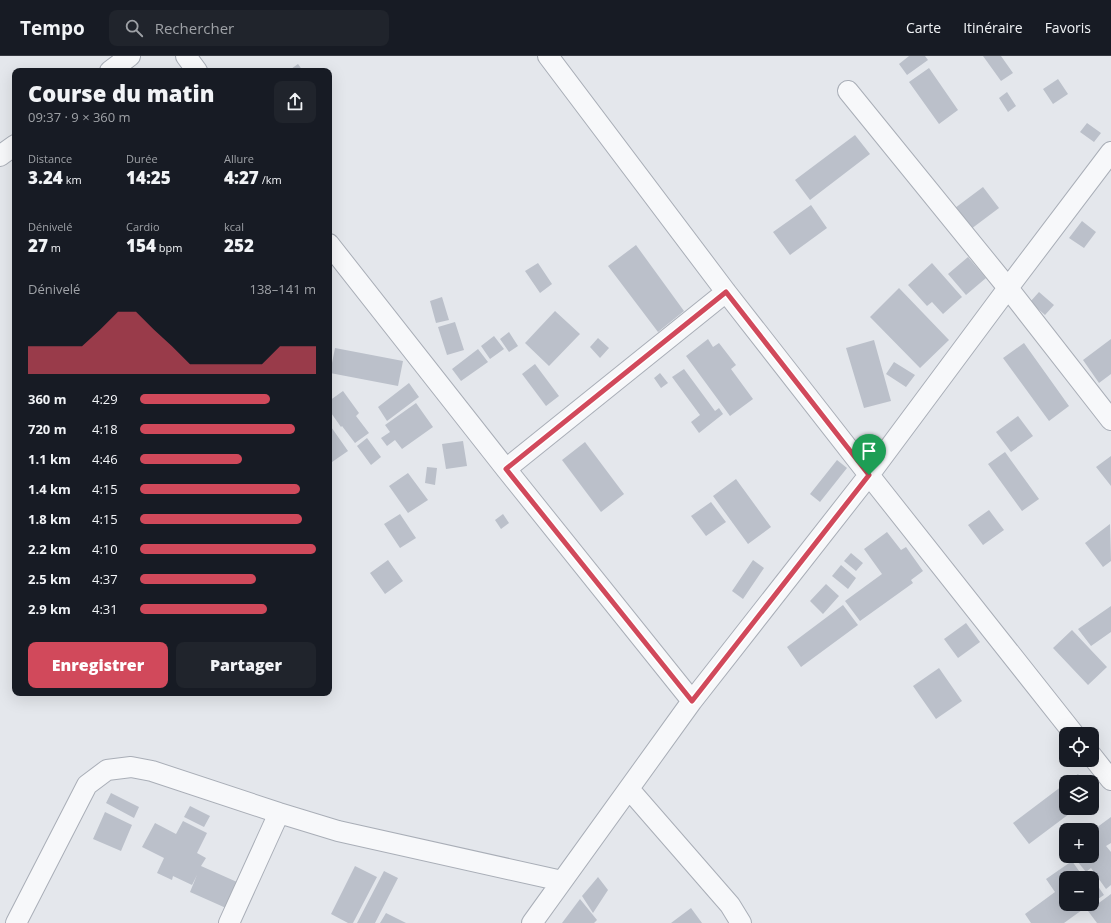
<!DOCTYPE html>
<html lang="fr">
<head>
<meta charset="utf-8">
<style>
  body { margin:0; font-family:"Open Sans",sans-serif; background:#20242c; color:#f1f3f6; height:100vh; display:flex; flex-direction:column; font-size:15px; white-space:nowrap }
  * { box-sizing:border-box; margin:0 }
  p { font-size:13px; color:#9ea1a6 }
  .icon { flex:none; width:22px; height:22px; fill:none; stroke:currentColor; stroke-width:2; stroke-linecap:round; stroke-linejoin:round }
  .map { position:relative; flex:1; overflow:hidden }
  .panel { position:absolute; left:12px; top:12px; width:320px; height:628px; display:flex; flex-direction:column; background:#171b24; border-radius:8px; box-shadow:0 4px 16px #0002 }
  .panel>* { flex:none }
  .tools { position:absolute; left:1059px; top:671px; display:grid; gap:8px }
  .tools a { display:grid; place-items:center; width:40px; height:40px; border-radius:8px; background:#171b24; box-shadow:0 4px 16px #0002; font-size:20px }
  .pin { position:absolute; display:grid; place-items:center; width:34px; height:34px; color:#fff; margin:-41px -17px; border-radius:50% 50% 50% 0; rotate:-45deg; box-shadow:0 0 4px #0007 }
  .pin .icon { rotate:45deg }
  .round { display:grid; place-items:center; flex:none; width:42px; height:42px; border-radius:8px; background:#20242c }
  .head { display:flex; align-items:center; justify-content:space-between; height:68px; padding:0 16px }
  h1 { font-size:22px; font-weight:800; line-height:30px }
  .metrics { display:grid; grid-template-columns:repeat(3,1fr); gap:6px; height:68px; padding:4px 16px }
  .metrics div { display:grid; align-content:center }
  .metrics b { font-size:17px; font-weight:800 }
  .metrics small { font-size:11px; font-weight:400 }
  .metrics p { font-size:11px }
  .chart { height:112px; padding:8px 16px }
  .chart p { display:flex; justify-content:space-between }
  .chart svg { width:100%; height:72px; margin-top:4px; fill:#d1495b; opacity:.7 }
  .primary-button { display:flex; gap:8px; margin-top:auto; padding:8px 16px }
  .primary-button a { flex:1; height:46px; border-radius:8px; background:#d1495b; color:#fff; font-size:16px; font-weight:800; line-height:46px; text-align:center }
  .primary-button a+a { background:#20242c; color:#f1f3f6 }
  ul { padding:0 16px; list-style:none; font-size:13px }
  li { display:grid; grid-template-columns:64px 48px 1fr; align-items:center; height:30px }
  li i { height:10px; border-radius:5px; background:#d1495b }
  header { display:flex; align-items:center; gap:24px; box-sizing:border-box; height:56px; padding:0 20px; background:#171b24; border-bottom:1px solid #363941 }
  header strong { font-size:19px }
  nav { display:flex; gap:22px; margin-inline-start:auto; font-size:14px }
  .search { width:280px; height:36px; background:#20242c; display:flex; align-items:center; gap:10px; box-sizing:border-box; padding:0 14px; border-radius:8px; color:#9ea1a6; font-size:15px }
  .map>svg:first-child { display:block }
  .building { fill:#bbc0ca }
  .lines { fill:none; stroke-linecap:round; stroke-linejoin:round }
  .street-casing { stroke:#a9aeb7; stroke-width:22 }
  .street { stroke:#f7f8fa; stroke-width:20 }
  .route-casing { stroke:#fff; stroke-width:8 }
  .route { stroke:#d1495b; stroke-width:5 }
</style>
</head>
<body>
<header>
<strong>Tempo</strong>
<div class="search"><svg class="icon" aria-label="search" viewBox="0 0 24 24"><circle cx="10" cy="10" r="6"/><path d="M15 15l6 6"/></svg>Rechercher</div>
<nav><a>Carte</a><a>Itinéraire</a><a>Favoris</a></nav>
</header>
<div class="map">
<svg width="1111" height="867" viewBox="0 0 1111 867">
  <rect width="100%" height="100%" fill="#e4e7ec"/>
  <path class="building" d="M 909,0 L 925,0 L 928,4 L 907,19 L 899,8 Z
    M 983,0 L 1001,0 L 1013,17 L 1001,25 Z
    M 298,8 L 303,15 L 288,15 Z
    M 929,12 L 958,54 L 939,68 L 909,26 Z
    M 1058,23 L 1068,38 L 1053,48 L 1043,33 Z
    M 1007,36 L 1016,50 L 1008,56 L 999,42 Z
    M 1087,67 L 1101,77 L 1094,86 L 1080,76 Z
    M 855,79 L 870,98 L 810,144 L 795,124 Z
    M 983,131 L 999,152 L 971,173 L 955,152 Z
    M 811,149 L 827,172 L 790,199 L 773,176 Z
    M 1082,165 L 1096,176 L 1084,192 L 1069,182 Z
    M 636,189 L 684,255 L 658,276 L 608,210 Z
    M 968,201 L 986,222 L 966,239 L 948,218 Z
    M 538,207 L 552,228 L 540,237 L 525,215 Z
    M 932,207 L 962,241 L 943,258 L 932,246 L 927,250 L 908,229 Z
    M 899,232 L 949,284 L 920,312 L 870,261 Z
    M 1039,236 L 1054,249 L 1045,259 L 1030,246 Z
    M 442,241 L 449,264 L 436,267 L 430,245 Z
    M 555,255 L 580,278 L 549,310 L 525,287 Z
    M 455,266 L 464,294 L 447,299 L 438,271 Z
    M 509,276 L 518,290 L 509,296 L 500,283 Z
    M 494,280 L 504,293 L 490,303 L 481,290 Z
    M 598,282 L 609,292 L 600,302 L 590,291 Z
    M 708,283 L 713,291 L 719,287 L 736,309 L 731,313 L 753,343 L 730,360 L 686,300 Z
    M 1111,283 L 1111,318 L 1099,327 L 1083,304 Z
    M 874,284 L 891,345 L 864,352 L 846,292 Z
    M 1024,287 L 1069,350 L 1049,365 L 1003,302 Z
    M 335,292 L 403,305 L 398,330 L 330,317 Z
    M 478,293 L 488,306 L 461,325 L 452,313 Z
    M 894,306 L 915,319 L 906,331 L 886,318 Z
    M 535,308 L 559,340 L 546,350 L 522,318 Z
    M 684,313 L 715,355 L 719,352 L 723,358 L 699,377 L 691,366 L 700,359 L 672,321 Z
    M 660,317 L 668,327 L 661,332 L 654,322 Z
    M 409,327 L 419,341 L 387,365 L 378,351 Z
    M 343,335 L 359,357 L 356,360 L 369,377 L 355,387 L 342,370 L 341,371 L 329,354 L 329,345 Z
    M 416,347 L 433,371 L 402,393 L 395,384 L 387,390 L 381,382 L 390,376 L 385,369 Z
    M 1018,360 L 1033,380 L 1011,396 L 996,376 Z
    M 329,368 L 348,395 L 332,406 L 329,401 Z
    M 367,382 L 381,401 L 371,409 L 357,390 Z
    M 463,385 L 467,410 L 446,413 L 442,388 Z
    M 585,386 L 624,438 L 601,456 L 562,404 Z
    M 1005,396 L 1039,443 L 1022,455 L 988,408 Z
    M 1111,400 L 1111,430 L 1096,411 Z
    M 837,404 L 847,412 L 820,446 L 810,438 Z
    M 427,411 L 437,412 L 435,429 L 425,427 Z
    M 408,417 L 428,444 L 408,457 L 389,430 Z
    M 736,423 L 771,471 L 748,488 L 713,440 Z
    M 711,446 L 726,466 L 706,480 L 691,460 Z
    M 989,454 L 1004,474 L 983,489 L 968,469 Z
    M 400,458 L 416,482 L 400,492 L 384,468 Z
    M 503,458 L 509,467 L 501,473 L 495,464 Z
    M 1110,468 L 1111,505 L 1103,511 L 1085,487 Z
    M 887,476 L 901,494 L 906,491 L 923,515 L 911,524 L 913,527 L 860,565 L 845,545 L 882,518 L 864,493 Z
    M 851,497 L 863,507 L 856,515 L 844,505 Z
    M 388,504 L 403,525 L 385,538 L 370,517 Z
    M 753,504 L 764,512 L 743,543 L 732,535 Z
    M 841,509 L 856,522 L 848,533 L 832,520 Z
    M 826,528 L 839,540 L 823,558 L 810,545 Z
    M 843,549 L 858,569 L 801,611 L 787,591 Z
    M 1111,550 L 1111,576 L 1091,590 L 1078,573 Z
    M 966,567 L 980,586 L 958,602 L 944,583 Z
    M 1072,574 L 1107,611 L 1088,629 L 1053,592 Z
    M 939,612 L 962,645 L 936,663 L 913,630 Z
    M 1078,718 L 1084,726 L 1067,726 Z
    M 1066,727 L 1066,752 L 1077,752 L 1029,788 L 1013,767 Z
    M 111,737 L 139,751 L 134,762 L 106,747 Z
    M 190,750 L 210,760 L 204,771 L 184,761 Z
    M 105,756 L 132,769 L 121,795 L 93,783 Z
    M 1111,761 L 1111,787 L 1106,790 L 1111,796 L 1111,829 L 1106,833 L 1091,812 L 1086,816 L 1073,800 L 1092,800 L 1092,775 Z
    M 183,765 L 207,777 L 197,797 L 206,802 L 201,810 L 237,826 L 226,852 L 190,836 L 197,819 L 192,829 L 173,820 L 172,824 L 157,817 L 164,802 L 142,791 L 155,767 L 176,778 Z
    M 1072,805 L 1084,822 L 1089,817 L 1104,839 L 1092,847 L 1092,822 L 1066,822 L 1066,848 L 1078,848 L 1082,854 L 1064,867 L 1031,867 L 1025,858 L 1055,836 L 1046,823 Z
    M 355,810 L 377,821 L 353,867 L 348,867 L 331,858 Z
    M 384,815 L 398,822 L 375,867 L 357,867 Z
    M 598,821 L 608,834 L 593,857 L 582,840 Z
    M 1111,838 L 1111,867 L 1097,867 L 1088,855 Z
    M 580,843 L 597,864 L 594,867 L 562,867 Z
    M 691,852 L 702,867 L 671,867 Z
    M 386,857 L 406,867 L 380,867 Z"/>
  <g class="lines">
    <defs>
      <path id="street" d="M 186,0 L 197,15
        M 548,0 L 726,236 L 869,419 L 1074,678
        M 110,15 L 130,0
        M 848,35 L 1008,232 L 1111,364
        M 0,100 L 15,89
        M 329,188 L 506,413 L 692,645
        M 506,413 L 726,236
        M 1092,700 L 1111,724
        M 629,733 L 730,849 L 741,867
        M 16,867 L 87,729 L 107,714 L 131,711 L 152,715 L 279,757 L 338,775 L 562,825
        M 229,867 L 279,757
        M 532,867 L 692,645 L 869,419 L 1008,232 L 1111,96"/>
    </defs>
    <use href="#street" class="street-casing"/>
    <use href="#street" class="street"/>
  </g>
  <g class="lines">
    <defs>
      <path id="route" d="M 726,236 L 869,419 L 692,645 L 506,413 Z"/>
    </defs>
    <use href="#route" class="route-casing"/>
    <use href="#route" class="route"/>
  </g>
</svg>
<div class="tools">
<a><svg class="icon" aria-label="locate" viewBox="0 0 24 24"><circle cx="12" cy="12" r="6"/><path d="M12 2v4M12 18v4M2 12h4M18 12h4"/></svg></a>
<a><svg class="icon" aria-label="layers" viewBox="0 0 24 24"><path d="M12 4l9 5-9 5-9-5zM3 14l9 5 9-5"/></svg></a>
<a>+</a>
<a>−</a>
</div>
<div class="pin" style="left:869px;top:419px;background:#1e9e55"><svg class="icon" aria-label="arrive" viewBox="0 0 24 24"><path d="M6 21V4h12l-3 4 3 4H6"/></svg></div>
<section class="panel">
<div class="head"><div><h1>Course du matin</h1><p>09:37 · 9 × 360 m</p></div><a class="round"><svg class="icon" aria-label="share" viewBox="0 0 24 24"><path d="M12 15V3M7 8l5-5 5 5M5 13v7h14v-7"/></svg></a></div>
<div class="metrics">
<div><p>Distance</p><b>3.24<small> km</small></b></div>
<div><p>Durée</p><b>14:25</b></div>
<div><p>Allure</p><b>4:27<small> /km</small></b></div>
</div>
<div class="metrics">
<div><p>Dénivelé</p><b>27<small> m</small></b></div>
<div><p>Cardio</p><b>154<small> bpm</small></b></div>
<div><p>kcal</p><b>252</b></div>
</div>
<div class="chart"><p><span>Dénivelé</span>138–141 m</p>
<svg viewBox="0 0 160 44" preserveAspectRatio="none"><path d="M0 44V27L10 27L20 27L30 27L40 17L50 6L60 6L70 17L80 27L90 38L100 38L110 38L120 38L130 38L140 27L150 27L160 27V44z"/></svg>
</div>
<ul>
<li><b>360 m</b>4:29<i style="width:74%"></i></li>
<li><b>720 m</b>4:18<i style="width:88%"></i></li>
<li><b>1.1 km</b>4:46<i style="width:58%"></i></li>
<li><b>1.4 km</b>4:15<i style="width:91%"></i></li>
<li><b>1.8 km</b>4:15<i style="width:92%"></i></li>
<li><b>2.2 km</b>4:10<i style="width:100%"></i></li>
<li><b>2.5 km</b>4:37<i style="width:66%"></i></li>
<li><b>2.9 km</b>4:31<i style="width:72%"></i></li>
</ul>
<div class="primary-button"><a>Enregistrer</a><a>Partager</a></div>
</section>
</div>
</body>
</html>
